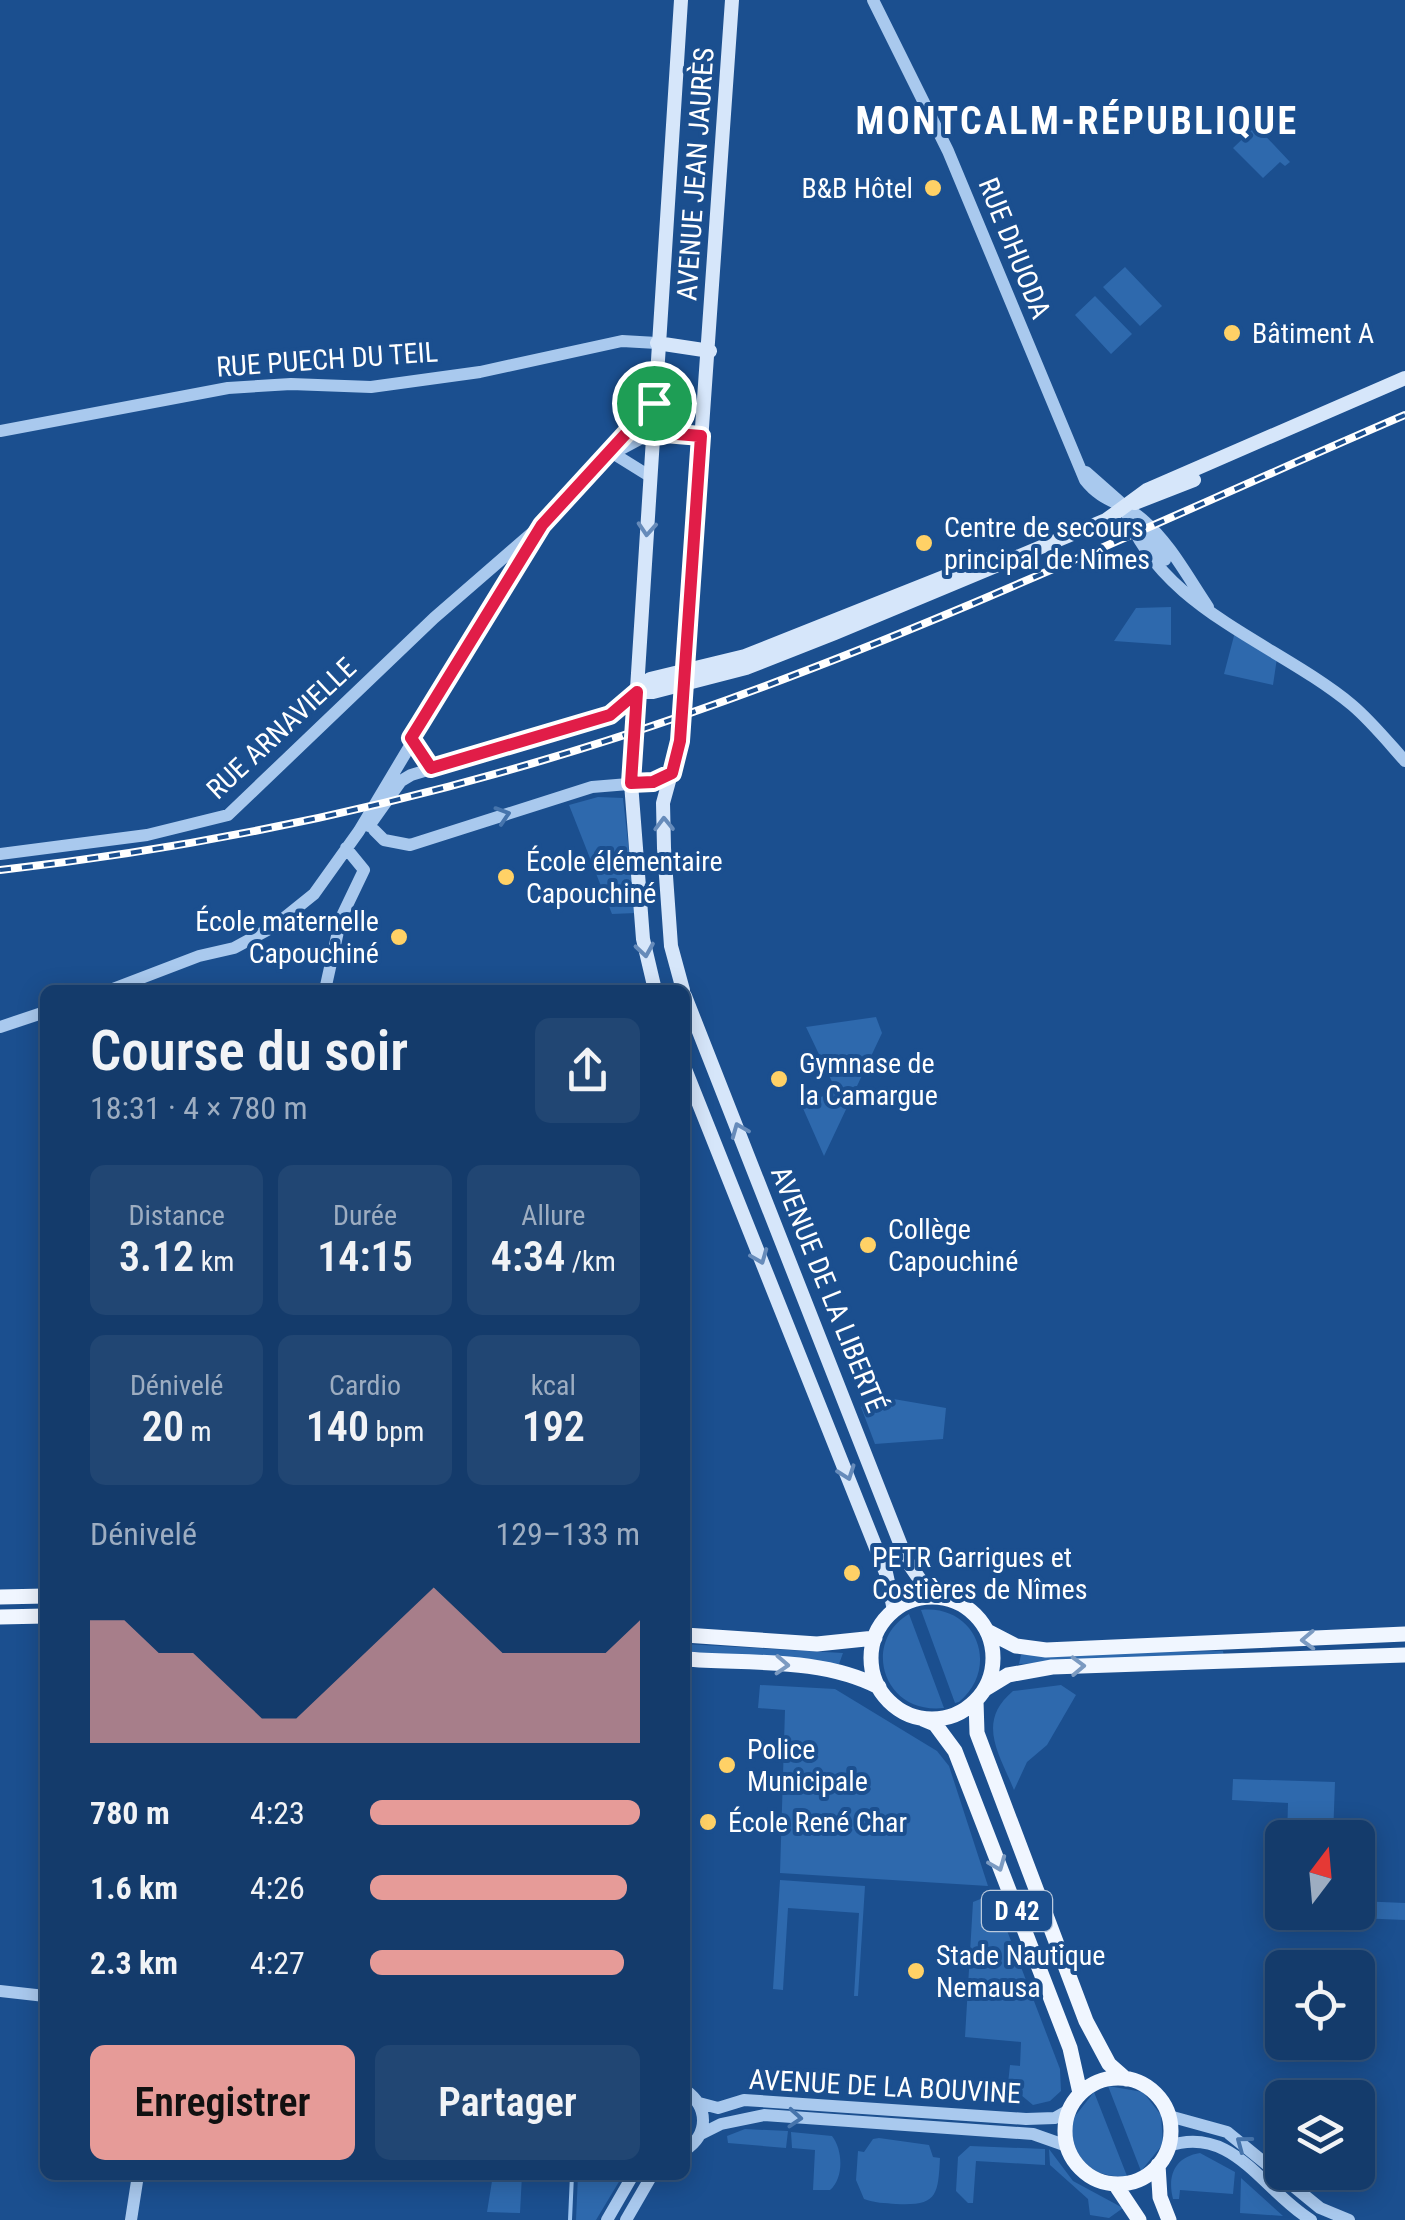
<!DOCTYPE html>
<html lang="fr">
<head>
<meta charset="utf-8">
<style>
  body { margin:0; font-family:"Roboto Condensed",sans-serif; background:#214673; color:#f1f3f6; height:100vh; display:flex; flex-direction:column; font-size:38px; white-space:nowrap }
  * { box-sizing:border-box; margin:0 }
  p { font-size:32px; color:#9dadc1 }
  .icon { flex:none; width:55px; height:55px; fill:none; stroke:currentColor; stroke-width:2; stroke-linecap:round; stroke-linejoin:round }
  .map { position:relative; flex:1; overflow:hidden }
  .details { position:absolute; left:40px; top:985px; width:650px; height:1195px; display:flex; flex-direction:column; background:#143b6b; border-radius:15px; box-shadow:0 5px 25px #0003,0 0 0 2px #33557e }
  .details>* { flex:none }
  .needle { width:65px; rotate:16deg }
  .tools { position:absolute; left:1265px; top:1820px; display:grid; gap:20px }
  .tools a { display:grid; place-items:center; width:110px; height:110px; border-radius:15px; background:#143b6b; box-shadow:0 5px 25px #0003,0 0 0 2px #33557e; font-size:50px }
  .pin { position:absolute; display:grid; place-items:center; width:85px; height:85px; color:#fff; margin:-42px; border:5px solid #fff; border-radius:50%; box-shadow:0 2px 10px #0007 }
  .round { display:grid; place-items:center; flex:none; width:105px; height:105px; border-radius:15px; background:#214673 }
  .summary { display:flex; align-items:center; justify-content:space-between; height:170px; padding:0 50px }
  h1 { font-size:55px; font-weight:600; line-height:75px }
  .stats { display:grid; grid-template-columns:repeat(3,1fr); gap:15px; height:170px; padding:10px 50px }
  .stats div { display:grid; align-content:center; border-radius:15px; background:#214673; text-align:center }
  .stats b { font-size:42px; font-weight:600 }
  .stats small { font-size:28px; font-weight:400 }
  .stats p { font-size:28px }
  .chart { height:280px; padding:20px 50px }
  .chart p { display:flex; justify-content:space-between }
  .chart svg { width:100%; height:180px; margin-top:10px; fill:#e69b98; opacity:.7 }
  .primary-button { display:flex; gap:20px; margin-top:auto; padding:20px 50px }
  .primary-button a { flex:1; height:115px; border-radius:15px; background:#e69b98; color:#111; font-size:40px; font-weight:600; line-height:115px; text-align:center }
  .primary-button a+a { background:#214673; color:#f1f3f6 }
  ul { padding:0 50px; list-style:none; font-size:32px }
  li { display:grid; grid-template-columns:160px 120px 1fr; align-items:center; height:75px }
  li i { height:25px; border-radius:12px; background:#e69b98 }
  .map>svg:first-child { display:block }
  .green { fill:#2e69ad }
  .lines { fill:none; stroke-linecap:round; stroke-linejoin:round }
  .stream { stroke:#9cc4f0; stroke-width:4 }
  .tertiary { stroke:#a9c9ee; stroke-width:12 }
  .secondary { stroke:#d6e6fa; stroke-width:14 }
  .primary { stroke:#f0f6ff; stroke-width:15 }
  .rail-casing { stroke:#fff; stroke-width:8 }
  .rail { stroke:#1b4f8f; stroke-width:4; stroke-dasharray:11; stroke-linecap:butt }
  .oneway { stroke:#668bba }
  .oneway2 { stroke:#4674ac }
  .oneway3 { stroke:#7b9ac1 }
  .route-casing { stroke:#fff; stroke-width:20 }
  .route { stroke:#e11d48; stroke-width:12 }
  .poi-dot { fill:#ffd166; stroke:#1b4f8f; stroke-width:4 }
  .labels { text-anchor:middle; stroke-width:8; stroke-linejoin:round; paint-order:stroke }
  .shield { fill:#1b4f8f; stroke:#bbcadd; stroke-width:2.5 }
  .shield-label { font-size:25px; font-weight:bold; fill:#fff }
  .street-label { font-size:28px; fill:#fff; stroke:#1b4f8f }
  .poi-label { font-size:28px; fill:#fff; stroke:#1b4f8f; text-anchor:start }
  .district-label { font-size:38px; font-weight:bold; letter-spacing:2.5px; fill:#fff; stroke:#1b4f8f }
</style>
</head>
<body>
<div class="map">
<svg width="1405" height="2220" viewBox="0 0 1405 2220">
  <rect width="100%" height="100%" fill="#1b4f8f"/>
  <path class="green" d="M 1256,126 L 1290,162 L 1285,166 L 1280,162 L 1263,178 L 1233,148 Z
    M 1125,267 L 1162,306 L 1140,326 L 1103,287 Z
    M 1095,296 L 1132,334 L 1111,354 L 1075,315 Z
    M 1171,607 L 1171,645 L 1114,641 L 1136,608 Z
    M 1235,632 L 1277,658 L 1273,685 L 1224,674 Z
    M 598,797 L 623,798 L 636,913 L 612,914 L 569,805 Z
    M 876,1017 L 882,1033 L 824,1156 L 802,1106 L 836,1090 L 806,1027 Z
    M 876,1396 L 946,1408 L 943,1439 L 875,1444 L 861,1407 Z
    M 921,1610 C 976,1604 1001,1667 959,1702 L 955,1703 Z
    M 909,1614 L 944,1708 C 883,1715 861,1642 909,1614 Z
    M 685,1644 L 843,1653 L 839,1664 L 685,1653 Z
    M 1223,1651 L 1224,1657 L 1019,1664 L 1021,1655 Z
    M 760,1685 L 835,1689 L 937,1751 L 949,1766 L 988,1886 L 780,1873 L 785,1710 L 758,1708 Z
    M 1061,1685 L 1076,1695 L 1047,1745 L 1027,1762 L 1014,1790 C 999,1753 976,1722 1013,1691 Z
    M 1233,1779 L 1335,1782 L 1333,1837 L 1287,1837 L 1288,1803 L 1232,1800 Z
    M 780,1880 L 865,1886 L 858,1996 L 854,1996 L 859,1913 L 788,1908 L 783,1990 L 773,1989 Z
    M 993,1894 L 1060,2069 L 1061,2091 L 1050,2101 L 1033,2105 L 1008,2084 L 1010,2065 L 1020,2066 L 1021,2042 L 965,2037 L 973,1902 Z
    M 1358,1901 L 1405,1903 L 1405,1920 L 1285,1915 L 1358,1912 Z
    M 1108,2086 L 1143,2092 L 1161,2115 L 1163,2144 L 1141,2171 Z
    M 1094,2092 L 1127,2176 C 1089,2180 1069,2152 1072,2120 Z
    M 745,2129 L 788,2131 L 786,2148 L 728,2143 L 727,2136 Z
    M 791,2132 L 832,2136 C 843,2150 844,2178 830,2190 L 813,2190 L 815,2150 L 792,2148 Z
    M 879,2138 L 929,2145 L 933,2157 L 940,2158 C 938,2196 937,2206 896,2204 C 885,2203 874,2203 864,2199 L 856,2180 L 858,2151 L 864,2152 L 873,2139 Z
    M 970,2146 L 1045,2149 L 1045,2165 L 976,2161 L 973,2203 L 968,2203 L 956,2191 L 958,2157 Z
    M 1049,2149 L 1073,2181 L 1123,2208 L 1109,2218 L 1090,2215 L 1088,2199 L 1050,2165 Z
    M 1200,2153 L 1235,2172 L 1233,2194 L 1180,2190 L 1179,2199 L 1173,2199 C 1167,2175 1175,2157 1200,2153 Z
    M 493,2175 L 522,2175 L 520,2213 L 487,2212 Z
    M 578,2175 L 623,2175 L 596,2220 L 576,2220 Z
    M 1241,2178 L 1283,2216 L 1240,2213 Z"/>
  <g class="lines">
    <path class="stream" d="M 570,2220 L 572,2175"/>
    <path class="tertiary" d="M 873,0 L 948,151 L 1085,480 C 1103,503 1121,501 1142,519 C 1170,543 1187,576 1208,607
      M 0,431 L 228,388 L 291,384 L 371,387 L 480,372 L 622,341 L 657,343
      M 614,454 L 651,477
      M 610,455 L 653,432
      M 1086,472 L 1120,502
      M 1124,506 C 1157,608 1276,642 1352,705 C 1371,721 1388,742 1405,761
      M 1137,521 L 1165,560
      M 411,738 L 431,768
      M 369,826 L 401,781 L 411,775 L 610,715 L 637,692
      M 374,830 L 384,840 L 410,845 L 592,787 L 653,782 L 672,773
      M 0,854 L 147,835 L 228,815 L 434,618 L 540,526
      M 110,990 L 199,956 L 234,948 L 273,927 L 314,894 L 359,831 L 542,525 L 654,403
      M 325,990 L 341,918 L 364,870 L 346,848
      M 0,1027 L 45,1012
      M 0,1991 L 45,1996
      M 685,2090 C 709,2107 709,2134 685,2150
      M 699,2103 L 718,2108 L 744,2100 L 1026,2119 L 1055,2118 L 1069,2110
      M 1169,2116 L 1227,2132 L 1320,2208 L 1349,2220
      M 701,2134 L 721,2124 L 764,2115 L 1033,2134 L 1067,2146
      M 1168,2146 C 1233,2124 1262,2190 1311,2220
      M 131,2220 L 138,2175
      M 607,2220 L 633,2175
      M 626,2220 L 652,2175"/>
    <path class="secondary" d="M 657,343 L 710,351
      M 653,432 L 701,436
      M 1135,503 L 1194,480
      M 637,692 L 653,692 L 746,668 L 835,633 L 1106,520 L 1147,490 L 1405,378
      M 637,692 L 650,679 L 745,656 L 989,559
      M 655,990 L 643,939 L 631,783 L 681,0
      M 683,990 L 671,946 L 664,848 L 663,803 L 680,741 L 732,0
      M 685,996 L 907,1561 L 932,1597
      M 685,1069 L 886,1573 L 894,1610"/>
    <path class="primary" d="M 0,1597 L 45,1596
      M871 1658a61 61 0 1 1 122 0a61 61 0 1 1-122 0Z
      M 0,1617 L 45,1616
      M 987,1631 L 1016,1646 L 1046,1650 L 1405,1634
      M 685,1635 L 817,1644 L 875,1638
      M 685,1659 C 749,1664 821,1657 879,1687
      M 985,1689 L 1008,1675 L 1052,1667 L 1405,1655
      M 976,1701 L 977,1733 L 1086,2021 L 1109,2064 L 1126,2079
      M 923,1719 L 935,1724 L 955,1751 L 1070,2048 L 1080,2093
      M1065 2131a53 53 0 1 1 106 0a53 53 0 1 1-106 0Z
      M 1158,2165 L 1160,2197 L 1169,2220
      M 1115,2184 L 1139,2220"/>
    <defs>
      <path id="rail" d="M 0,870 C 236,844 469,790 693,712 C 935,628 1169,516 1405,415"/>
    </defs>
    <use href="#rail" class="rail-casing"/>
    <use href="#rail" class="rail"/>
  </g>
  <defs><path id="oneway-chevron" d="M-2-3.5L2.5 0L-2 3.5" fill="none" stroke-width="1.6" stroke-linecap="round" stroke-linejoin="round" transform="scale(2.5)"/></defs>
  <g class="oneway">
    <use href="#oneway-chevron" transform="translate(647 529) rotate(94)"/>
    <use href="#oneway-chevron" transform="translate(664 824) rotate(-91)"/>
    <use href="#oneway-chevron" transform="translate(645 950) rotate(81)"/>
    <use href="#oneway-chevron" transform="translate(739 1130) rotate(-112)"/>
    <use href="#oneway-chevron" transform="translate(760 1257) rotate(68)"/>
    <use href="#oneway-chevron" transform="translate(847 1473) rotate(70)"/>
  </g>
  <g class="oneway2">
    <use href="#oneway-chevron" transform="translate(503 815) rotate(-18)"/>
    <use href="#oneway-chevron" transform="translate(795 2118) rotate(4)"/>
    <use href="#oneway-chevron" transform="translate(1243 2143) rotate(-143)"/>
  </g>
  <g class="oneway3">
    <use href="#oneway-chevron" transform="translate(1308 1640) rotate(178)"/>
    <use href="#oneway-chevron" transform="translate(782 1665) rotate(3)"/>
    <use href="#oneway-chevron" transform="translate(1078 1666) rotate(-2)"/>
    <use href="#oneway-chevron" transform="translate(998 1864) rotate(68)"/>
  </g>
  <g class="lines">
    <defs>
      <path id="route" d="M 654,403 L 653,432 L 701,436 L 680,741 L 672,773 L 653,782 L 631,783 L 637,692 L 610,715 L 431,768 L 411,738 L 421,722 L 542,525 Z"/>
    </defs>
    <use href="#route" class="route-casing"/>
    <use href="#route" class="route"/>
  </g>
  <g class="poi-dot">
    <circle cx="933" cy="188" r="10"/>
    <circle cx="1232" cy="333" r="10"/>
    <circle cx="924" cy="543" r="10"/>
    <circle cx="506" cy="877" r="10"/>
    <circle cx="399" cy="937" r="10"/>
    <circle cx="779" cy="1079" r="10"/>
    <circle cx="868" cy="1245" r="10"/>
    <circle cx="852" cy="1573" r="10"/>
    <circle cx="727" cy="1765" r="10"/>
    <circle cx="708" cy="1822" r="10"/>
    <circle cx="916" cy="1971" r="10"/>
  </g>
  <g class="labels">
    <rect class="shield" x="982" y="1891" width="70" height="40" rx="8"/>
    <g class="shield-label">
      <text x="1017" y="1920">D 42</text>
    </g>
    <g class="street-label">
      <text transform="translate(695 174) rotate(-86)" y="10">AVENUE JEAN JAURÈS</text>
      <text transform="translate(1015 248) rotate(68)" y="10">RUE DHUODA</text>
      <text transform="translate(327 359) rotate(-4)" y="10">RUE PUECH DU TEIL</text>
      <text transform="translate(281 728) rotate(-43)" y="10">RUE ARNAVIELLE</text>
      <text transform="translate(829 1289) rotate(68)" y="10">AVENUE DE LA LIBERTÉ</text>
      <text transform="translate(885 2086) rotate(3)" y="10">AVENUE DE LA BOUVINE</text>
    </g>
    <g class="poi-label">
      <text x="913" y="198" text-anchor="end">B&amp;B Hôtel</text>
      <text x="1252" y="343">Bâtiment A</text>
      <text x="944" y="537">Centre de secours<tspan x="944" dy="32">principal de Nîmes</tspan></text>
      <text x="526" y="871">École élémentaire<tspan x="526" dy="32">Capouchiné</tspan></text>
      <text x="379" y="931" text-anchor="end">École maternelle<tspan x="379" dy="32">Capouchiné</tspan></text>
      <text x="799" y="1073">Gymnase de<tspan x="799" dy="32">la Camargue</tspan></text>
      <text x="888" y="1239">Collège<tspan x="888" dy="32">Capouchiné</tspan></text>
      <text x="872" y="1567">PETR Garrigues et<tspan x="872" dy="32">Costières de Nîmes</tspan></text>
      <text x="747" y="1759">Police<tspan x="747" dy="32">Municipale</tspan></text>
      <text x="728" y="1832">École René Char</text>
      <text x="936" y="1965">Stade Nautique<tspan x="936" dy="32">Nemausa</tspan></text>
    </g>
    <g class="district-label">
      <text x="1077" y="134">MONTCALM-RÉPUBLIQUE</text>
    </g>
  </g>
</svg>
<div class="tools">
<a><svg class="needle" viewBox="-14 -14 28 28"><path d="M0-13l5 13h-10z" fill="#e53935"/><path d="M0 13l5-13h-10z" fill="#9dadc1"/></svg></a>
<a><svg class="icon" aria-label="locate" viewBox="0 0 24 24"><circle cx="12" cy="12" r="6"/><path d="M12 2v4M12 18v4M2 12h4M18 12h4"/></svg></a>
<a><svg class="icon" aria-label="layers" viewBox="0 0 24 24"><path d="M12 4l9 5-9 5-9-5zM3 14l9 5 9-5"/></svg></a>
</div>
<div class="pin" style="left:654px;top:403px;background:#1e9e55"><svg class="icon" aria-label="arrive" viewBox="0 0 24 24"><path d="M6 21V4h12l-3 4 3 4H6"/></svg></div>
<section class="details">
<div class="summary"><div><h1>Course du soir</h1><p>18:31 · 4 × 780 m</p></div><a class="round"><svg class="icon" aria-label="share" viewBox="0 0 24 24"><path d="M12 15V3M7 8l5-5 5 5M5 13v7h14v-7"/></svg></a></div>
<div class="stats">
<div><p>Distance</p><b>3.12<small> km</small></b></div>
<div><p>Durée</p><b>14:15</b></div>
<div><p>Allure</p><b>4:34<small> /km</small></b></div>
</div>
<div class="stats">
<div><p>Dénivelé</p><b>20<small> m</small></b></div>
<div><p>Cardio</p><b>140<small> bpm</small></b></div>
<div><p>kcal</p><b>192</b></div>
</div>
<div class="chart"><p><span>Dénivelé</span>129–133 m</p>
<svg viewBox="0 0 160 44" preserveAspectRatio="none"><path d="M0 44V14L10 14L20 22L30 22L40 30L50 38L60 38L70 30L80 22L90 14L100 6L110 14L120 22L130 22L140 22L150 22L160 14V44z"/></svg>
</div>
<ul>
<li><b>780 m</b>4:23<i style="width:100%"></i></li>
<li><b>1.6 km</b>4:26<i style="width:95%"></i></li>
<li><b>2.3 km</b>4:27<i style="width:94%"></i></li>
</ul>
<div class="primary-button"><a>Enregistrer</a><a>Partager</a></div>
</section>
</div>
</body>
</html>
